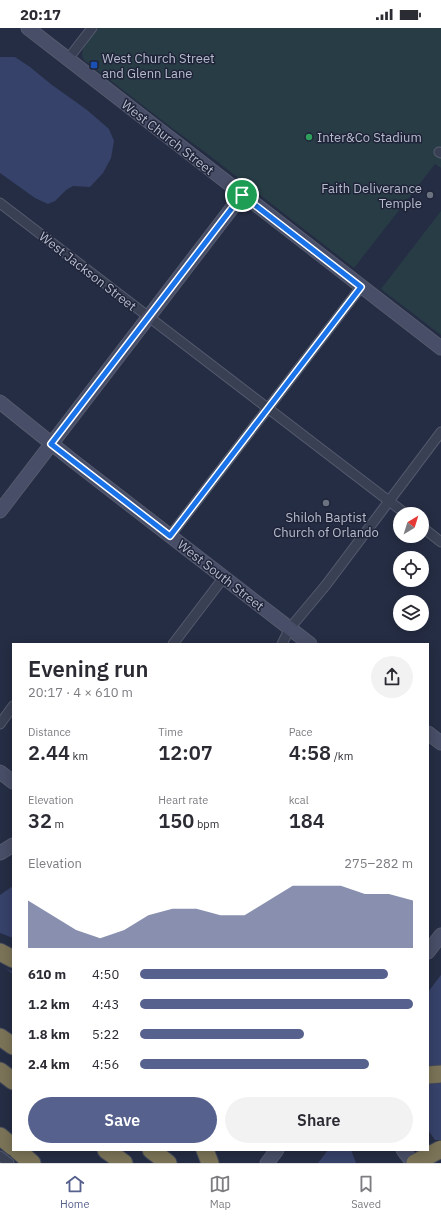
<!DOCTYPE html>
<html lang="en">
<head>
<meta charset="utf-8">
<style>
  body { margin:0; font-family:"IBM Plex Sans",sans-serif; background:#f2f2f3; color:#2b2b33; height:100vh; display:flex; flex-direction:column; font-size:15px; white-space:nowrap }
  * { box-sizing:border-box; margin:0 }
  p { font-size:13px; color:#7c7c81 }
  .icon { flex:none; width:22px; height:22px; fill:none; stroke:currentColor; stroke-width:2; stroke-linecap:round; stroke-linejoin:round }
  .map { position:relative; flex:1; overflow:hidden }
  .sheet { position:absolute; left:12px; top:615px; width:417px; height:508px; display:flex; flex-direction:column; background:#fff; border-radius:0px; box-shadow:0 2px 10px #0003 }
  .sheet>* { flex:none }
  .needle { width:26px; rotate:38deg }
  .fabs { position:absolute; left:393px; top:479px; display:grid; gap:8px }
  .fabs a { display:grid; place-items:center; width:36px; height:36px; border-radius:50%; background:#fff; box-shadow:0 2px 10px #0003; font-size:20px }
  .pin { position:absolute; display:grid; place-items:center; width:34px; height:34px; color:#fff; margin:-17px; border:2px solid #fff; border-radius:50%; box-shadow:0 1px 4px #0007 }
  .round { display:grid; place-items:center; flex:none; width:42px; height:42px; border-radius:21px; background:#f2f2f3 }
  .overview { display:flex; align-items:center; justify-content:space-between; height:68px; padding:0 16px }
  h1 { font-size:22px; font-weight:600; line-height:30px }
  .stats { display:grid; grid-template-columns:repeat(3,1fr); gap:6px; height:68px; padding:4px 16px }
  .stats div { display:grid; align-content:center }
  .stats b { font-size:20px; font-weight:600 }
  .stats small { font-size:11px; font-weight:400 }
  .stats p { font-size:11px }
  .chart { height:112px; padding:8px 16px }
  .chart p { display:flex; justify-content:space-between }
  .chart svg { width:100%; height:72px; margin-top:4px; fill:#57618e; opacity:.7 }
  .cta { display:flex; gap:8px; margin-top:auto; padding:8px 16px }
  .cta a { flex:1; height:46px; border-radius:24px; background:#57618e; color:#fff; font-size:16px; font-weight:600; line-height:46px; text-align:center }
  .cta a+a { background:#f2f2f3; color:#2b2b33 }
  ul { padding:0 16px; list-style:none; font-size:13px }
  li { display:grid; grid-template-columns:64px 48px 1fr; align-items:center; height:30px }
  li i { height:10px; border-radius:5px; background:#57618e }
  .status { display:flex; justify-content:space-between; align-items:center; height:28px; padding:0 20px; background:#fff; direction:ltr }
  .status svg { height:11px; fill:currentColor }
  .dock { display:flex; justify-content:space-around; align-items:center; height:56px; border-top:1px solid #e1e1e2; background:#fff; font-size:11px; color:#7c7c81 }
  .dock a { display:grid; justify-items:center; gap:2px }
  .dock .active { color:#57618e }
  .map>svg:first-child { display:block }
  .green { fill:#283c45 }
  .water { fill:#37426a }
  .pier { fill:#252d44 }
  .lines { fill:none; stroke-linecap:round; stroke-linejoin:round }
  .street-casing { stroke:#555b6e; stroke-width:11 }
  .secondary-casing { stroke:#555b6e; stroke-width:15 }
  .highway-casing { stroke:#42485b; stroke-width:19 }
  .street { stroke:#3a4054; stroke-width:9 }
  .secondary { stroke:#484e67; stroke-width:13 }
  .highway { stroke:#7a7357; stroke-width:17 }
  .highway-bridge-casing { stroke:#42485b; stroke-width:19; stroke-linecap:butt }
  .highway-bridge { stroke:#7a7357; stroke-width:17 }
  .route-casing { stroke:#fff; stroke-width:8 }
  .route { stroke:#1a73e8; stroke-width:5 }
  .transit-dot { fill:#1a4fb4; stroke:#1f2439; stroke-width:1.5 }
  .leisure-dot { fill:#2e9e5b; stroke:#1f2439; stroke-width:1.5 }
  .worship-dot { fill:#6b7280; stroke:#1f2439; stroke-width:1.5 }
  .labels { text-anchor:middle; stroke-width:3; stroke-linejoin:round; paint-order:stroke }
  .poi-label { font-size:13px; fill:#b7bccd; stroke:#1f2439; text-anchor:start }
  .street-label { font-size:13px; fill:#b7bccd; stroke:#1f2439 }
</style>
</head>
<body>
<div class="status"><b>20:17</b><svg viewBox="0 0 49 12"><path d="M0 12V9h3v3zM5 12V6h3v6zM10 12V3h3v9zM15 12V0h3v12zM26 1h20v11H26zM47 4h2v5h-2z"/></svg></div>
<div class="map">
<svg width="441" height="1135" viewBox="0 0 441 1135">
  <rect width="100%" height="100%" fill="#252d44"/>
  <path class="green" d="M 99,0 L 441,0 L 441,140 L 435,136 L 354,240 L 205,124 L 172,100 L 84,32 C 77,21 93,8 99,0 Z
    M 441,183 L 441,307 L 381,261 Z"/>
  <path class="water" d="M 0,29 L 15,29 L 30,39 L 52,57 L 87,82 L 109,101 L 114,113 L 111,130 L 103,145 L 90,159 L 73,158 L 66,162 L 55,173 L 48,176 L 35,170 L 0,145 Z
    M 13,858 L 13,946 L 0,936 L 0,867 Z
    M 441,947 L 441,1112 L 435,1112 L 428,1102 L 428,964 Z
    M 328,1122 L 351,1122 L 356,1135 L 318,1135 Z"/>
  <path class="pier" d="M 0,905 L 13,910 L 13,944 L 0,937 Z"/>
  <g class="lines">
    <defs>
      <path id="street" d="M 68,31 L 92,0
        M 439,124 L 441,125
        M 0,175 L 406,486
        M 422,499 L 441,514
        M 170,508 L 361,259
        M 173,616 L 224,549
        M 282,616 L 290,600 L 326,557 L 441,404
        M 0,696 L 13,678
        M 0,1128 L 9,1135"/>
      <path id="secondary" d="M 28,0 L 441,320
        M 0,374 L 72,432 L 310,616
        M 0,483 L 242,167
        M 428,705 L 441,715
        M 0,744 L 13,754
        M 0,825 L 13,817
        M 428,924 L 441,907
        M 403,1122 L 413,1135
        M 267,1135 L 277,1122"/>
      <path id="highway" d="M 0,924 L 13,931
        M 0,1009 L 13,1018
        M 0,1043 L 13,1053
        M 428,1047 L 441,1046
        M 0,1108 L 13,1119
        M 17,1122 L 32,1135
        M 106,1122 L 124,1135
        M 151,1122 L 168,1135
        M 205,1122 L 210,1135"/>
    </defs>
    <use href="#street" class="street-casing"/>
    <use href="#secondary" class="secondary-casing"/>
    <use href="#highway" class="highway-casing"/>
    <use href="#street" class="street"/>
    <use href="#secondary" class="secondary"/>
    <use href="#highway" class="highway"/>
    <defs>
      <path id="highway-bridge" d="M 415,1135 L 441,1121"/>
    </defs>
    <use href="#highway-bridge" class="highway-bridge-casing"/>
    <use href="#highway-bridge" class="highway-bridge"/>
  </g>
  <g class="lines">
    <defs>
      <path id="route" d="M 242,167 L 361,259 L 170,508 L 51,416 Z"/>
    </defs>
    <use href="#route" class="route-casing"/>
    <use href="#route" class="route"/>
  </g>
  <rect class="transit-dot" x="90" y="33" width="8" height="8" rx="2"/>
  <circle class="leisure-dot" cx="309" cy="109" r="4"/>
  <g class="worship-dot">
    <circle cx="430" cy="167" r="4"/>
    <circle cx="326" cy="475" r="4"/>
  </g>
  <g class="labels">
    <g class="poi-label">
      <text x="102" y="35">West Church Street<tspan x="102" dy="15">and Glenn Lane</tspan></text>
      <text x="317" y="114">Inter&amp;Co Stadium</text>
      <text x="422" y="165" text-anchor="end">Faith Deliverance<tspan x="422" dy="15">Temple</tspan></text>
      <text x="326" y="494" text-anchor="middle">Shiloh Baptist<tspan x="326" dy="15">Church of Orlando</tspan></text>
    </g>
    <g class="street-label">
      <text transform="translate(168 109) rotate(38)" y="5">West Church Street</text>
      <text transform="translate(88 243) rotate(38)" y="5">West Jackson Street</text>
      <text transform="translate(221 547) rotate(38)" y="5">West South Street</text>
    </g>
  </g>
</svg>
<div class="fabs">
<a><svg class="needle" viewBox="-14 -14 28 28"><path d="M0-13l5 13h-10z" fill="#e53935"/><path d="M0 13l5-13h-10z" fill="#7c7c81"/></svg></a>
<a><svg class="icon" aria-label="locate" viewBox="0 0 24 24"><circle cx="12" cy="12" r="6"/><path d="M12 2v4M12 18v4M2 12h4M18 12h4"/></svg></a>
<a><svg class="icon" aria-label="layers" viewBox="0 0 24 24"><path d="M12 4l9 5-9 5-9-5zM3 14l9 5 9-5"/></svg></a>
</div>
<div class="pin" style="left:242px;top:167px;background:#1e9e55"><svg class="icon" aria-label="arrive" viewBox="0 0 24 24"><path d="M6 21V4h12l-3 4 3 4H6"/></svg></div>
<section class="sheet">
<div class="overview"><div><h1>Evening run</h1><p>20:17 · 4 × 610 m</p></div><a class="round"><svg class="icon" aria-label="share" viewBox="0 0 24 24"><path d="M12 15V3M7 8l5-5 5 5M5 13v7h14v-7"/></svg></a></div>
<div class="stats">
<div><p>Distance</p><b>2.44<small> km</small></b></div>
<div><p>Time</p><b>12:07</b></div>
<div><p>Pace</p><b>4:58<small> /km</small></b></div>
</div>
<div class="stats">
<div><p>Elevation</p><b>32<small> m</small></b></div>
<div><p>Heart rate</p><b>150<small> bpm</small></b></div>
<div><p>kcal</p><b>184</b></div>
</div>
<div class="chart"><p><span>Elevation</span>275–282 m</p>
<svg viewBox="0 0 160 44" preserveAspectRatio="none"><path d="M0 44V15L10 24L20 33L30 38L40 33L50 24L60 20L70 20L80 24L90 24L100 15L110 6L120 6L130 6L140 11L150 11L160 15V44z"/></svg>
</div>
<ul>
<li><b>610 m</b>4:50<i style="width:91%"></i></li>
<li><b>1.2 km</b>4:43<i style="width:100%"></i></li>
<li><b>1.8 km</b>5:22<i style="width:60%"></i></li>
<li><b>2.4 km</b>4:56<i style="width:84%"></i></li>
</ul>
<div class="cta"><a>Save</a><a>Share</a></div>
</section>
</div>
<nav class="dock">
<a class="active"><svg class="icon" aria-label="home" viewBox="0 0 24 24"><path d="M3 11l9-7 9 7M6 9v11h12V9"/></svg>Home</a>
<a><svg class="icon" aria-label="map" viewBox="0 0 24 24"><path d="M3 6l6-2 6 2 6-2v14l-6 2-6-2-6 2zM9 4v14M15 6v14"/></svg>Map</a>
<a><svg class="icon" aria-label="saved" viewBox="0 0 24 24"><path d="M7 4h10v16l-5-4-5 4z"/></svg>Saved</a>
</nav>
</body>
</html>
